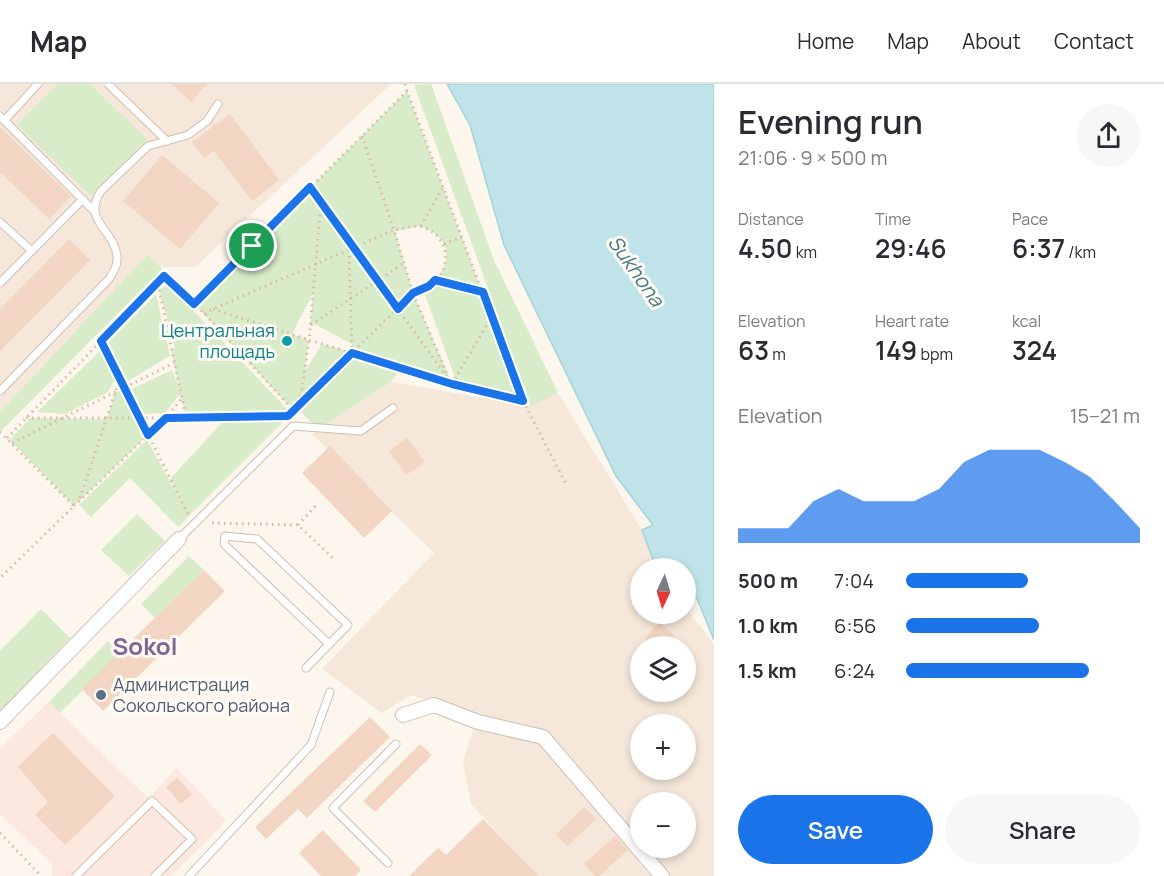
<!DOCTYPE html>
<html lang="en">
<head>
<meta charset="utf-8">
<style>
  body { margin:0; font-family:Manrope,sans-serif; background:#f7f7f7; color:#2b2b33; height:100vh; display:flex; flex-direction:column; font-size:22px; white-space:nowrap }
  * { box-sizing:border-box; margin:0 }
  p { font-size:20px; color:#7c7c81 }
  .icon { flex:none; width:33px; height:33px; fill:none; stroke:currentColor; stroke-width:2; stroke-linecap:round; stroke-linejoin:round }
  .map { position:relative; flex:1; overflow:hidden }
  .panel { display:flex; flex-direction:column; background:#fff; width:450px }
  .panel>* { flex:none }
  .needle { width:39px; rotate:184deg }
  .fabs { position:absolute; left:630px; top:474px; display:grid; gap:12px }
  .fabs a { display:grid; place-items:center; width:66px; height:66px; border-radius:50%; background:#fff; box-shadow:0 3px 9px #0003; font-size:30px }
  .pin { position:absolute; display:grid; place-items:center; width:51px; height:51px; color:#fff; margin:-26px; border:3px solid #fff; border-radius:50%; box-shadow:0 2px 6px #0007 }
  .round { display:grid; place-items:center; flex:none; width:63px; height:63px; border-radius:32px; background:#f7f7f7 }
  .summary { display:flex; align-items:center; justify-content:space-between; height:102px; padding:0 24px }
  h1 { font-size:33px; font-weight:600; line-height:45px }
  .figures { display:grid; grid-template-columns:repeat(3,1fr); gap:9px; height:102px; padding:6px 24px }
  .figures div { display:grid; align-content:center }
  .figures b { font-size:26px; font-weight:600 }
  .figures small { font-size:16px; font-weight:400 }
  .figures p { font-size:16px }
  .chart { height:168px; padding:12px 24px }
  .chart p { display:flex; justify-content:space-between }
  .chart svg { width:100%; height:108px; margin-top:6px; fill:#1a73e8; opacity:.7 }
  .cta { display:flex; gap:12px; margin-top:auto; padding:12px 24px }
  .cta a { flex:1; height:69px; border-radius:36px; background:#1a73e8; color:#fff; font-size:24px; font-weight:600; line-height:69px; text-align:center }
  .cta a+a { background:#f7f7f7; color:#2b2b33 }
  ul { padding:0 24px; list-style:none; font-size:20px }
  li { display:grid; grid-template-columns:96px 72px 1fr; align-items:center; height:45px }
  li i { height:15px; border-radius:8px; background:#1a73e8 }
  header { display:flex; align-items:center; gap:36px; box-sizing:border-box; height:84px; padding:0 30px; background:#fff; border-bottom:2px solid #e1e1e2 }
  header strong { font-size:28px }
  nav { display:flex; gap:33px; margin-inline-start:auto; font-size:21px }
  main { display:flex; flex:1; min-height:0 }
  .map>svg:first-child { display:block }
  .residential { fill:#f5e8da; fill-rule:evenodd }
  .commercial { fill:#fde8e0 }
  .green { fill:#d8ecc9; fill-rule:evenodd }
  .water { fill:#bfe3e8; stroke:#a5d3da; stroke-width:1.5 }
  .building { fill:#f3d5c3 }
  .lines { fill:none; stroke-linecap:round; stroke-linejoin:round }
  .lane-casing { stroke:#d1beb0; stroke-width:9 }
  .street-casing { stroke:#d1beb0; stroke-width:16 }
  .path { stroke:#d9b8a5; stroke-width:3; stroke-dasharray:1.5 4.5; stroke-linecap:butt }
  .lane { stroke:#fff; stroke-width:7 }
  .street { stroke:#fff; stroke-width:14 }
  .route-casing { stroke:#fff; stroke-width:12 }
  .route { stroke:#1a73e8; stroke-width:8 }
  .culture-dot { fill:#0f9aa8; stroke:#fffaf3; stroke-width:2 }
  .service-dot { fill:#5c6f8a; stroke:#fffaf3; stroke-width:2 }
  .labels { text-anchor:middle; stroke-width:6; stroke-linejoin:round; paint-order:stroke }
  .culture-label { font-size:18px; fill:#0d838f; stroke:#fffaf3; text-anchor:end }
  .service-label { font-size:18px; fill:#4e5e75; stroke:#fffaf3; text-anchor:start }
  .water-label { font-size:20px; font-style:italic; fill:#437c86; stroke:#fffaf3 }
  .district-label { font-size:24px; font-weight:bold; fill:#846695; stroke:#fffaf3 }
</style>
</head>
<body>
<header>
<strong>Map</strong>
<nav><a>Home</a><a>Map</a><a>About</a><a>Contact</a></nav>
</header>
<main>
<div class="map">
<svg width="714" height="792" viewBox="0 0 714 792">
  <rect width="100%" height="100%" fill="#fdf6ec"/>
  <path class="residential" d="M 0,0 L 391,0 L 195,183 L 144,183 L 0,328 Z
    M 391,298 L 531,322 L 558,309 L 642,446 L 656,484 L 640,484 L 640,530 L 686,530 L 686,524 L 714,560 L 714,792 L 662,792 L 543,653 L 411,611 L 382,629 L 322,585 L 434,469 L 312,350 ZM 640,562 L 686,562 L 686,608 L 640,608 ZM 640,640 L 686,640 L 686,686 L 640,686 ZM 640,718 L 686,718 L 686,764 L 640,764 Z
    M 473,645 L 542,660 L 651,792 L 538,792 L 471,720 L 463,678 Z"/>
  <path class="commercial" d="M 49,618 L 148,714 L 177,684 L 226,737 L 171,792 L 52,792 L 52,780 L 0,730 L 0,664 Z"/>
  <path class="green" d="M 58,0 L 90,0 L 147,55 L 91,112 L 17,41 Z
    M 431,0 L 494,176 L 558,309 L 531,322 L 414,1 Z
    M 407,7 L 523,317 L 452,300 L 353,269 L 311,310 L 354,272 L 398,289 L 391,298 L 318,346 L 297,323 L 294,327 L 194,220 ZM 421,142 C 430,147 440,151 444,160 C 452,178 438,198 423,205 L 455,294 L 452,299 L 413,209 L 395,147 ZM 313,209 L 310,242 L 314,240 L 352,260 L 352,268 L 322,260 L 305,287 L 309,256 L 292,250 Z
    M 147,171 L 162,185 L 0,348 L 0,328 Z
    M 168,200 L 291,329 L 247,329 L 246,332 L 276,332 L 282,339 L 178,443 L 130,394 L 91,433 L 79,421 L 147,356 L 179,414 L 170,395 L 227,333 L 186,333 L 180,310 L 165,329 L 142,330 L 130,306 L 172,286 L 179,304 L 171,266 L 175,265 L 159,206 Z
    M 156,210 L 170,272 L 128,297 L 108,259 Z
    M 103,264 L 116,293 L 108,308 L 65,330 L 37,328 Z
    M 125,304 L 148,351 L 74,422 L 10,356 L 30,334 L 110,335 L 107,334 L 115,309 Z
    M 137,430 L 165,457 L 129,492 L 101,466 Z
    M 189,472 L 204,486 L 155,534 L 141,520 Z
    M 41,525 L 70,554 L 0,627 L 0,567 Z
    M 108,557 L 120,569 L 60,629 L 49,618 Z"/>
  <path class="water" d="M 447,0 L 714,0 L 714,556 L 696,512 L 686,506 L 686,484 L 656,484 L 642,446 L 653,441 L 616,392 L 504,161 L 470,41 Z"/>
  <path class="building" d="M 172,0 L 207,0 L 191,18 Z
    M 230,30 L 279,96 L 252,117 L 214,67 L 204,74 L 192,58 Z
    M 0,43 L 71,112 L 49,135 L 0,88 Z
    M 162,71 L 219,119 L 180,165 L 123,117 Z
    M 69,155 L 90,176 L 0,267 L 0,225 Z
    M 407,354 L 425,378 L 406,391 L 389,367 Z
    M 330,362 L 392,427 L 364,454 L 302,389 Z
    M 204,486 L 225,507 L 103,627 L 82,605 Z
    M 659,538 L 674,551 L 663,562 L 655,562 L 645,554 Z
    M 370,633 L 390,653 L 307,734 L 298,725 L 266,755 L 255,743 Z
    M 53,649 L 115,712 L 65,761 L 35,731 L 48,718 L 18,683 Z
    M 420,660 L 432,671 L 375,728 L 363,717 Z
    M 177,694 L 192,710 L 181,720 L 166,703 Z
    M 584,723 L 596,735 L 567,762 L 556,750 Z
    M 483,735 L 539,792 L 409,792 L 438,764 L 446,771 Z
    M 323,746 L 361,786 L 355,792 L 321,792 L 299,769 Z
    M 615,752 L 628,766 L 599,792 L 595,792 L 584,780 Z"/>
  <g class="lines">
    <defs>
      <path id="lane" d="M 108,0 L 167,57
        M 0,32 L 94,127
        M 4,37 L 38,0
        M 0,138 L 32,167
        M 0,199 L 83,115
        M 0,307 L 109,195 C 113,188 118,182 117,173 C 116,147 81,137 101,107 L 148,62 L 188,51 L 207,37 L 218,20
        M 179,455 L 293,342 L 361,347 L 393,324
        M 306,584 L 348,541 L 257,455 L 225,452 L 224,460 L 329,560
        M 388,779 L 333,724 L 396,660
        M 76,792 L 152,717 L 192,755 L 155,792
        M 189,792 L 311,661 L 330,608"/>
      <path id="street" d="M 403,631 L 434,621 L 478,638 L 543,653 L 662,792
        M 0,638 L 179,455"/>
    </defs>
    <use href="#lane" class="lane-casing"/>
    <use href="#street" class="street-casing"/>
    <path class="path" d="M 405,0 L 407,7
      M 362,52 L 394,146 C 402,145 414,141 422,143 C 444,149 452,173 440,192 C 434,201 423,205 413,209 L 448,293
      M 321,119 L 309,256 L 450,299
      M 421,142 L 443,103
      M 444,160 L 462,153
      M 349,166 L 352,269
      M 435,196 L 483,208
      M 158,200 L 186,333
      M 194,220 L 407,7 L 523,317 L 452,300 L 310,103
      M 213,225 L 309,256 L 300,318
      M 311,241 L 404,179
      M 101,257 L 189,432
      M 452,300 L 492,232
      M 523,317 L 566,400
      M 26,334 L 166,334 L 182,314
      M 0,348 L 74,422 L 0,494
      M 7,354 L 164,192 L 204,229 L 294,327
      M 12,359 L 174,279
      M 80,414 L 120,294
      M 74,422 L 166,334 L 288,332 L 413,209 L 394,146 L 204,229
      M 212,439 L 298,441 L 335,476
      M 298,441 L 318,419
      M 0,749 L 41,792"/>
    <use href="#lane" class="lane"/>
    <use href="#street" class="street"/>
  </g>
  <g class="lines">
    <defs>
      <path id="route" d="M 310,103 L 398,225 L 413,209 L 429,202 L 435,196 L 483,208 L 523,317 L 452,300 L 352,269 L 288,332 L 166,334 L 148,351 L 101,257 L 164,192 L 194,220 Z"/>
    </defs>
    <use href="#route" class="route-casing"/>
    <use href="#route" class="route"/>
  </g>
  <circle class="culture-dot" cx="287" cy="257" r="6"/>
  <circle class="service-dot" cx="101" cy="611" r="6"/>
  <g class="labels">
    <g class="culture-label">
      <text x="275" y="253">Центральная<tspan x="275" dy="21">площадь</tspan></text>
    </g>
    <g class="service-label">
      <text x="113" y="607">Администрация<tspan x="113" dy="21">Сокольского района</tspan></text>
    </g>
    <g class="water-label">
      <text transform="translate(636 187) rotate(55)" y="7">Sukhona</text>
    </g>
    <g class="district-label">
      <text x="145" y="571">Sokol</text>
    </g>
  </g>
</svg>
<div class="fabs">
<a><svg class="needle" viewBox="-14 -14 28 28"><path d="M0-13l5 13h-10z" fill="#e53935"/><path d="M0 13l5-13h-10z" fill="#7c7c81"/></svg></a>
<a><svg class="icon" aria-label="layers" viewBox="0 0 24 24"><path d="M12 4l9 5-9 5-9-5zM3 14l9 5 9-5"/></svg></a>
<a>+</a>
<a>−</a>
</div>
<div class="pin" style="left:252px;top:162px;background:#1e9e55"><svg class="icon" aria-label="arrive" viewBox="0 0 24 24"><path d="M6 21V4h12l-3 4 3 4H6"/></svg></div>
</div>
<section class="panel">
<div class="summary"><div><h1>Evening run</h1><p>21:06 · 9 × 500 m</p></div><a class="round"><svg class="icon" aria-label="share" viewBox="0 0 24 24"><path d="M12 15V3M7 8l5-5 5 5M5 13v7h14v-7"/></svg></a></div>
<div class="figures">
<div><p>Distance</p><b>4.50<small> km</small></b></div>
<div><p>Time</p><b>29:46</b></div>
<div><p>Pace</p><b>6:37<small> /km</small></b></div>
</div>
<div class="figures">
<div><p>Elevation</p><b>63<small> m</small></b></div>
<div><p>Heart rate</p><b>149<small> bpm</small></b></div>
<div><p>kcal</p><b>324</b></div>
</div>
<div class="chart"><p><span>Elevation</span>15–21 m</p>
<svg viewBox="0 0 160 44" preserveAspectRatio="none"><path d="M0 44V38L10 38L20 38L30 27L40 22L50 27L60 27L70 27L80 22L90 11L100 6L110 6L120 6L130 11L140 17L150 27L160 38V44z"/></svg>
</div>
<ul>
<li><b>500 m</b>7:04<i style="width:52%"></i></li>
<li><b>1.0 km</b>6:56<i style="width:57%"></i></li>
<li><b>1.5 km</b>6:24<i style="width:78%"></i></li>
</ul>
<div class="cta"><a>Save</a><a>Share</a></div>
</section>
</main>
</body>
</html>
